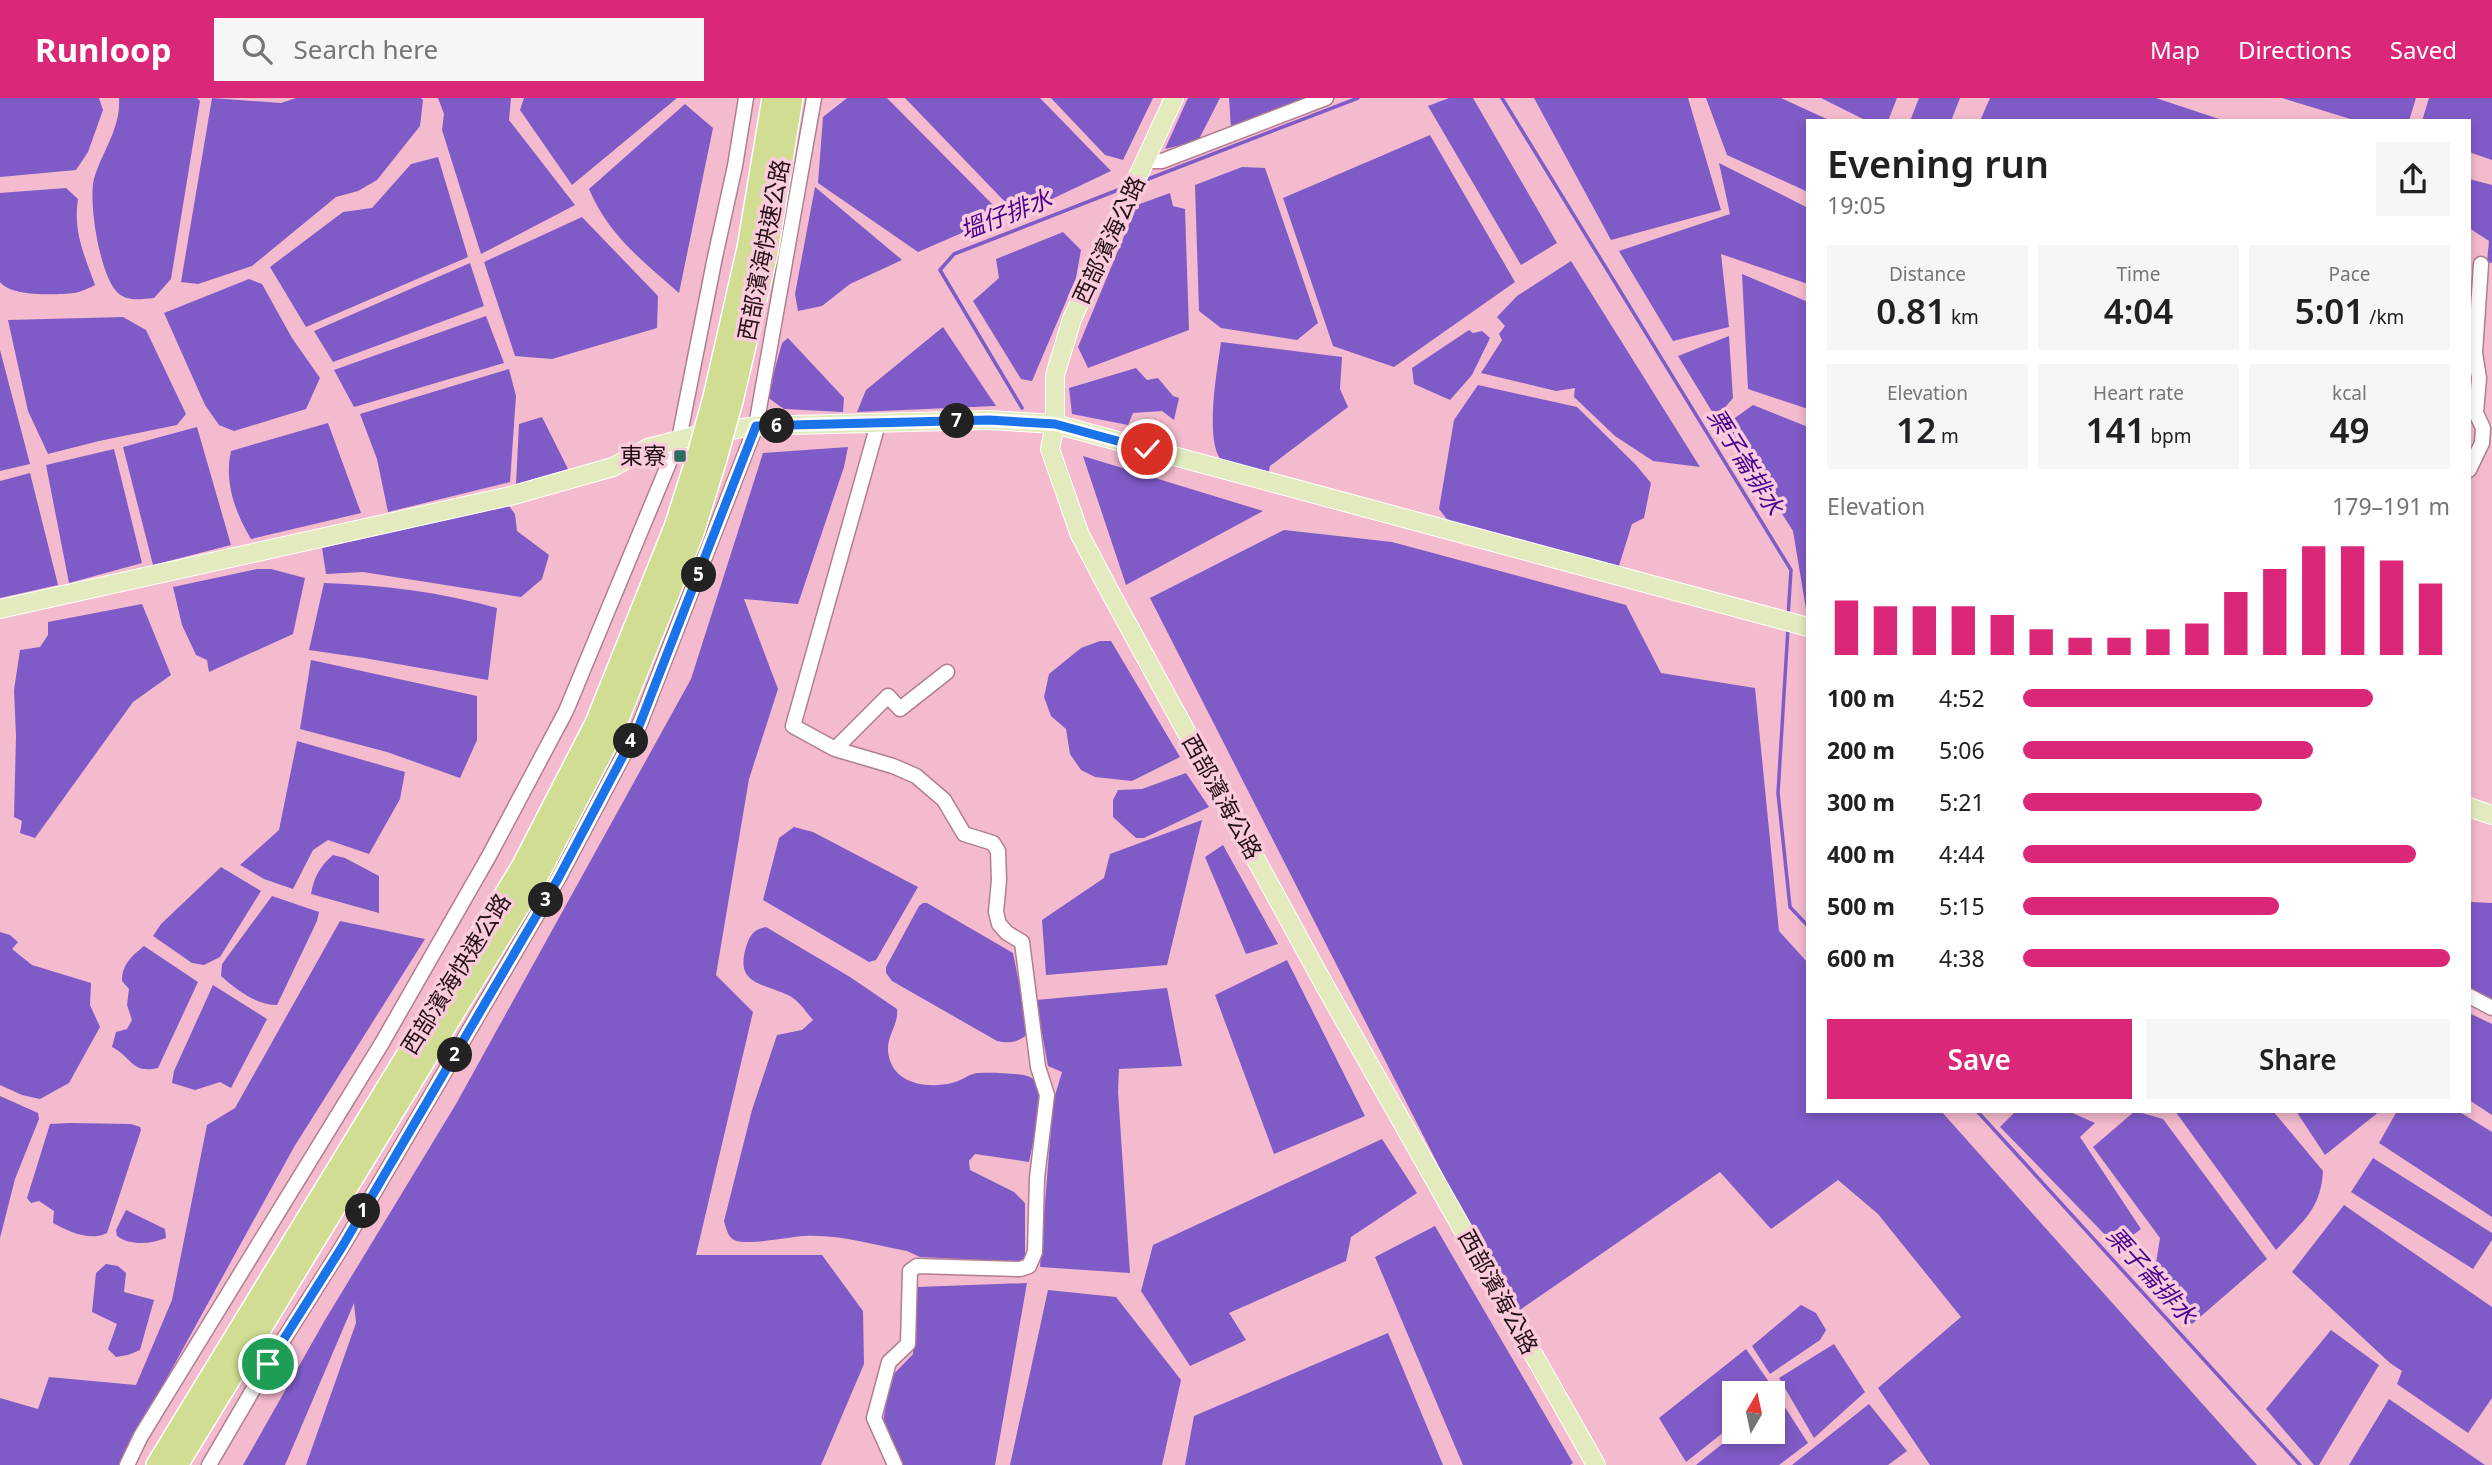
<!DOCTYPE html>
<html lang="en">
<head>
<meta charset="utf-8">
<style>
  body { margin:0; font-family:"Noto Sans","Noto Sans TC",sans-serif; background:#f6f6f6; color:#202124; height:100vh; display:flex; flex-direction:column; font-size:26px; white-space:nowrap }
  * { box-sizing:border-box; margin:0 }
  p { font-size:23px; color:#757577 }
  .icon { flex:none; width:38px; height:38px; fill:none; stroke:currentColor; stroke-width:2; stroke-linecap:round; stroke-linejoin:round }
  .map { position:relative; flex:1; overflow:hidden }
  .side { position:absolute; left:1806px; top:21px; width:665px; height:994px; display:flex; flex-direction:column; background:#fff; border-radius:0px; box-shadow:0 4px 10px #0003 }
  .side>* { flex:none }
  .needle { width:46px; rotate:9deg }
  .tools { position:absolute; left:1722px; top:1283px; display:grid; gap:14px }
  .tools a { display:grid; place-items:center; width:63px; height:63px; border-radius:0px; background:#fff; box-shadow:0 4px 10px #0003; font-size:35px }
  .pin { position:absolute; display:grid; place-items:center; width:60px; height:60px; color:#fff; margin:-30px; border:4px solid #fff; border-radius:50%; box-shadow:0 2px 7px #0007 }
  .km { position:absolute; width:35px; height:35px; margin:-18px; border-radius:50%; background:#222; color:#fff; font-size:19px; line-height:35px; text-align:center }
  .round { display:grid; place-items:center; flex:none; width:74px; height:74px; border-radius:0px; background:#f6f6f6 }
  .overview { display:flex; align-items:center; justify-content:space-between; height:119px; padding:0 21px }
  h1 { font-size:38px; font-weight:600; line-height:52px }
  .figures { display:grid; grid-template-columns:repeat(3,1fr); gap:10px; height:119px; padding:7px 21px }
  .figures div { display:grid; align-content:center; border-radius:0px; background:#f6f6f6; text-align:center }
  .figures b { font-size:35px; font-weight:600 }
  .figures small { font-size:19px; font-weight:400 }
  .figures p { font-size:19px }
  .chart { height:196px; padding:14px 21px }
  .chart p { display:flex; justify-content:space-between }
  .chart svg { width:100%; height:126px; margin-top:7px; stroke:#db2777; stroke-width:6 }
  .action { display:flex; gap:14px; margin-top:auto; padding:14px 21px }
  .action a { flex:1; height:80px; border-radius:0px; background:#db2777; color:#fff; font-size:28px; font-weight:600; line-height:80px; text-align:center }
  .action a+a { background:#f6f6f6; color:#202124 }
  ul { padding:0 21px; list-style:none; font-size:23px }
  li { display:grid; grid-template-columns:112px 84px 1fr; align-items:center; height:52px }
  li i { height:18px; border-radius:9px; background:#db2777 }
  header { display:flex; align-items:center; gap:42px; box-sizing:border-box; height:98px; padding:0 35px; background:#db2777; color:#fff }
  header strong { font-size:33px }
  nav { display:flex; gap:38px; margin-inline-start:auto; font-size:24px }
  .search { width:490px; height:63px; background:#f6f6f6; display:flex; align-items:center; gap:18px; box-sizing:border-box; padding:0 24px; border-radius:0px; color:#757577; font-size:26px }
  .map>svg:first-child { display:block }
  .water { fill:#7f5bc7 }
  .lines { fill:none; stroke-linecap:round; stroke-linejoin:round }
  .stream { stroke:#7f5bc7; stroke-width:3.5 }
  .minor-casing { stroke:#b37d90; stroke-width:17 }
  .major-casing { stroke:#fff; stroke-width:20 }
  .highway-casing { stroke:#fff; stroke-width:24 }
  .minor { stroke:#fff; stroke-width:14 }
  .major { stroke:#e3ebbe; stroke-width:18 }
  .highway { stroke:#d1dd93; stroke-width:21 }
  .highway-bridge-casing { stroke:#fff; stroke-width:24; stroke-linecap:butt }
  .highway-bridge { stroke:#d1dd93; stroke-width:21 }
  .route-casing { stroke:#fff; stroke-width:14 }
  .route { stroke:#1a73e8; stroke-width:9 }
  .poi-dot { fill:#2b6e5f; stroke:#facbdb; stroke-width:2.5 }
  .labels { text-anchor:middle; stroke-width:7; stroke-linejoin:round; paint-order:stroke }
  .street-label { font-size:23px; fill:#241018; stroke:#facbdb }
  .poi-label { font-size:23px; fill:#241018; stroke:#facbdb; text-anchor:end }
  .water-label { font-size:24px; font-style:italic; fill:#4a0191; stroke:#facbdb }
</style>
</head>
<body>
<header>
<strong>Runloop</strong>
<div class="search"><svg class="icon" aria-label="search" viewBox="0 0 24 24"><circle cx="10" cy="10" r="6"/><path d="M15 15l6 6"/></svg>Search here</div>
<nav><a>Map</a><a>Directions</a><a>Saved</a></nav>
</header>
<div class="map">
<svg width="2492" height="1367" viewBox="0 0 2492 1367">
  <rect width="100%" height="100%" fill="#f4bace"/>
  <path class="water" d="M 0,0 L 99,0 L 103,12 L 88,54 L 76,72 L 0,79 Z
    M 119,0 L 197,0 L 200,3 L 171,181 L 154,200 C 142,201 128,204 118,195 C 100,179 88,104 94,81 C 102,53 121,31 119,0 Z
    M 212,0 L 281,5 L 296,0 L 421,0 L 423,2 L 420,28 L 377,82 L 358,93 L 336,99 L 252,168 L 198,186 L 181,184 Z
    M 438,0 L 511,0 L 509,22 L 575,107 L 481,156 L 442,32 L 444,16 Z
    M 524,0 L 677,0 L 572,87 L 520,12 Z
    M 847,0 L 887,0 L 1003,117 L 918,154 L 818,85 L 823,19 Z
    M 905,0 L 1040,0 L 1111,73 L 1035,109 L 1024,95 L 1008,107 Z
    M 1051,0 L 1153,0 L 1123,62 L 1105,57 Z
    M 1188,0 L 1220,0 L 1198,43 L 1165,51 Z
    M 1229,0 L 1307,0 L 1231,31 Z
    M 1449,0 L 1473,0 L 1557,145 L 1521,167 L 1428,8 Z
    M 1534,0 L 1688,0 L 1721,112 L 1611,142 Z
    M 1706,0 L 1781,0 L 1831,23 L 1808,23 L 1808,94 L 1727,57 Z
    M 1821,0 L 1897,0 L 1888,23 L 1867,23 Z
    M 1919,0 L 1960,0 L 1951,23 L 1910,23 Z
    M 1990,0 L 2156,0 L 2225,23 L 1980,23 Z
    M 2282,0 L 2416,0 L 2409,23 L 2357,23 Z
    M 2429,0 L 2492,0 L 2492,62 L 2469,54 L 2469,23 L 2422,23 Z
    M 685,6 L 713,30 L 679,195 C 642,162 609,138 589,91 Z
    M 1430,37 L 1515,184 L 1394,269 L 1333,248 L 1283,100 Z
    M 438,59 L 468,159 L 306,229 L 270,169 L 343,114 L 372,110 L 411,66 Z
    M 1719,65 L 1808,110 L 1808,186 L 1721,156 L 1729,229 L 1673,243 L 1619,153 L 1730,116 Z
    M 1242,69 L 1265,70 L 1318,225 L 1297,242 L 1221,230 L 1199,213 L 1195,87 Z
    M 2469,81 L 2492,87 L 2492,165 L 2487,164 L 2489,143 L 2469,130 Z
    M 815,89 L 902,162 L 850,186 L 822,208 L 798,213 L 795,196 Z
    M 66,90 L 78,101 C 73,134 84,156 95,187 C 89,190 81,194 74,195 C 57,197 11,199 0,184 L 0,95 Z
    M 1170,95 L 1173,108 L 1185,111 L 1189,232 L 1088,270 L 1078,249 L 1137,107 Z
    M 582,119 L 658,198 L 657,230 L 552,261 L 515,258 L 484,164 Z
    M 1063,134 L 1081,152 L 1076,180 L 1032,283 L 1021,281 L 973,203 L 999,180 L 996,161 Z
    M 1571,163 L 1700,369 L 1653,363 L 1615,338 L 1574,299 L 1575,290 L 1556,293 L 1481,275 L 1502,242 L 1499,236 L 1505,228 L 1497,219 L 1517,198 Z
    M 470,165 L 484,208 L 333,264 L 314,233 Z
    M 1742,176 L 1808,204 L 1808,311 L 1748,291 Z
    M 249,181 L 262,186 L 292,240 L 320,280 L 306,311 L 234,333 L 219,327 L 205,307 L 164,215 Z
    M 486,218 L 504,265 L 354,309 L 334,272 Z
    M 123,219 L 146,232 L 186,316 L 177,327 L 99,343 L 48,356 L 28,313 L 8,222 Z
    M 943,229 L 996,308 L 857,314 L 866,292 Z
    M 1469,232 L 1473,235 L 1482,233 L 1490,240 L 1472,277 L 1450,302 L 1414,286 L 1412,270 Z
    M 1729,238 L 1733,300 L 1716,320 L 1678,258 Z
    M 788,240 L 844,300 L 843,314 L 784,311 L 767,299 L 782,245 Z
    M 1221,244 L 1342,259 L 1340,291 L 1348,309 L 1270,368 L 1268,377 C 1255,373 1237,371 1225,365 C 1202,352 1218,267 1221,244 Z
    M 0,252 L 30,366 L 0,373 Z
    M 1136,270 L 1147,282 L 1158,280 L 1173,298 L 1179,300 L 1174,322 L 1162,313 L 1133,315 L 1128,327 L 1072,316 L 1069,290 Z
    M 509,271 L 516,298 L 510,384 L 388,414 L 377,361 L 360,316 Z
    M 1478,287 L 1577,309 L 1636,367 L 1651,385 L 1644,420 L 1632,426 L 1617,474 L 1453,429 L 1439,411 L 1454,322 Z
    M 1753,307 L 1808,329 L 1808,523 L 1793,433 L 1725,327 Z
    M 542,319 L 568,371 L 516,386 L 519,326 Z
    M 328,325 L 361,415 L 251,441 C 235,414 224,384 231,353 Z
    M 197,329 L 231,447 L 153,467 L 123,349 Z
    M 848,349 L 844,369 L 798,506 L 744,501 L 778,591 L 749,681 L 716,877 L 753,914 L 696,1157 L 822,1157 L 863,1213 L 864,1266 L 821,1367 L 306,1367 L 356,1225 L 354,1205 L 285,1367 L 243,1367 L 325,1222 L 456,1006 L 691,581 L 763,355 Z
    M 114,351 L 142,465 L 69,485 L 46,367 Z
    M 1083,358 L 1263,413 L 1126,487 Z
    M 30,375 L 58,487 L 0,500 L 0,383 Z
    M 509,408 L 515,416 L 517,433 L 549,457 L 542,481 L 521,499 L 363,474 L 326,476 L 322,450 Z
    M 1284,432 L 1392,444 L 1626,507 L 1661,575 L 1755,590 L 1779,833 L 1808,865 L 1808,1013 L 1941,1013 L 2257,1367 L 1930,1367 L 1878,1290 L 1961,1219 L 1878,1116 L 1838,1082 L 1771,1131 L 1720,1074 L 1514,1216 L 1150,500 Z
    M 257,471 L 271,471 L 305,480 L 293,536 L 209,574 L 207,562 L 196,557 L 182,527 L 173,489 Z
    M 324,485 C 382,487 441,494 497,510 L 488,582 L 364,560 L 309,552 Z
    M 142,506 L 171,577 L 133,604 L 35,740 L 20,735 L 22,723 L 14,719 L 16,638 L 14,592 L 20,552 L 40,549 L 48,537 L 48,524 Z
    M 1100,543 L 1111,543 L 1180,659 L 1132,683 L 1095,679 L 1081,672 L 1070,656 L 1066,631 L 1051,618 L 1044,599 L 1049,576 L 1081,550 Z
    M 311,562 L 477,598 L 477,642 L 460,680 L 387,654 L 300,631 Z
    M 297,643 L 405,674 L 400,701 L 369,756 L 328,742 L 313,752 L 293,791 L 264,781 L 240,767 L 279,732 Z
    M 1186,675 L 1209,709 L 1144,740 L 1136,740 L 1113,719 L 1113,702 L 1118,692 L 1142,691 Z
    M 1202,722 L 1167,867 L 1046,877 L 1042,822 L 1104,780 L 1110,756 Z
    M 794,729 L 813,734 L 918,789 L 876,862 L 869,864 L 763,802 L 779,740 Z
    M 1223,747 L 1278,846 L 1246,856 L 1205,759 Z
    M 333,757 L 345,760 L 379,778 L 379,815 L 311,796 C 314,779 320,768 333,757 Z
    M 221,769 L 261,793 L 220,859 L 204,867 L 192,865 L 153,838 L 161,826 Z
    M 272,798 L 319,814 L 317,823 L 277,907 C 256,907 237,892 221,878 L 222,866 Z
    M 2470,804 L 2492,805 L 2492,903 L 2469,891 Z
    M 923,805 L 927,805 L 1013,855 L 1029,935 C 1018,944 1011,946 997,943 L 892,883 L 886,875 L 886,869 L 919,808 Z
    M 340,823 L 425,841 L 294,1049 L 119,1367 L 0,1367 L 0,1300 L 38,1311 L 49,1279 L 136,1287 L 172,1202 L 207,1027 L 235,1010 Z
    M 766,829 L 850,879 L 897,911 C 899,926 887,937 888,953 C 891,986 926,991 952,985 C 961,983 969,976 977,975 C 989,974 1016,975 1027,978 C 1032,979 1037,984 1041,987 L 1042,1001 L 1029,1064 L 975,1056 L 969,1063 L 970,1072 L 1014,1094 L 1025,1105 L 1025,1159 L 1022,1164 L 920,1159 L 907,1153 C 874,1147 838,1136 804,1138 C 789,1139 745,1148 734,1142 C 728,1139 726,1130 724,1123 L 752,1012 L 777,937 L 802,932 L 813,922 C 806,914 799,903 790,898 C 763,884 733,888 747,846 C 751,835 755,831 766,829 Z
    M 0,834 L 10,837 L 18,844 L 12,851 L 32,867 L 91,885 L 90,907 L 100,929 L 69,985 L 40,1001 L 22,997 L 0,987 Z
    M 144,848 L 198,884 L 158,970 C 131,976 132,959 112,949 L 116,934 L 127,931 L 132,922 L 127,907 L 129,891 L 122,883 C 122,866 132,858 144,848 Z
    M 1287,862 L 1365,1018 L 1274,1056 L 1215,897 Z
    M 213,887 L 267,921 L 231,990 L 220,984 L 195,992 L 172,985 L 174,973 Z
    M 1167,890 L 1182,968 L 1119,971 L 1118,994 L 1130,1175 L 1040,1169 L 1053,1004 L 1062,974 L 1048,968 L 1036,902 Z
    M 2469,915 L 2492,926 L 2492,1017 L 2469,1002 Z
    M 0,998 L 38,1015 L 39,1021 L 15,1081 L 0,1140 Z
    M 2016,1013 L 2068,1013 L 2095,1025 L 2080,1039 L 2141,1131 L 2117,1149 L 2000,1029 Z
    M 2135,1013 L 2163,1021 L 2267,1161 L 2192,1226 L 2152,1191 L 2160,1140 L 2093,1049 Z
    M 2175,1013 L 2273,1013 L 2323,1073 C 2321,1112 2301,1125 2276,1152 Z
    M 2296,1013 L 2380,1013 L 2325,1057 Z
    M 2397,1013 L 2458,1013 L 2492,1034 L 2492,1119 L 2379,1045 Z
    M 70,1025 L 131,1026 L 140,1029 L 141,1032 L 107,1135 C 90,1144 68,1133 53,1125 L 54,1113 L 39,1103 L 31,1105 L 27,1100 L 50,1026 Z
    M 1382,1041 L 1417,1095 L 1351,1139 L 1346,1163 L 1229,1215 L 1246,1242 L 1190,1268 L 1141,1193 L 1153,1147 Z
    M 2373,1060 L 2492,1135 L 2492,1142 L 2473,1171 L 2351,1094 Z
    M 2344,1107 L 2492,1209 L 2492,1300 L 2468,1335 L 2397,1286 L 2402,1273 L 2390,1265 L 2292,1174 Z
    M 126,1112 L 165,1131 L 166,1140 C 150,1146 131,1148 117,1138 L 116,1132 Z
    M 1435,1128 L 1573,1365 L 1570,1367 L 1463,1367 L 1375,1159 Z
    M 106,1166 L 118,1168 L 126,1175 L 124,1194 L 154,1202 L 140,1252 L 128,1257 L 116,1259 L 108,1251 L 117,1226 L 92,1214 L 96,1175 Z
    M 1027,1185 L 995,1367 L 902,1367 L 883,1325 L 890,1280 L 913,1256 L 917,1189 Z
    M 1048,1192 L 1116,1199 L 1181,1282 L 1162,1367 L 1010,1367 Z
    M 1801,1207 L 1816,1215 L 1826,1232 L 1820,1242 L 1770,1276 L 1752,1248 Z
    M 2331,1232 L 2379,1267 L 2319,1367 L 2314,1367 L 2266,1311 Z
    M 1388,1235 L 1443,1367 L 1185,1367 L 1194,1318 Z
    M 1834,1246 L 1865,1294 L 1814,1340 L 1779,1280 Z
    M 1746,1251 L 1776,1294 L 1773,1296 L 1734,1295 L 1734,1326 L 1686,1364 L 1659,1320 Z
    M 1779,1300 L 1808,1345 L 1779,1367 L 1696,1367 L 1737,1334 L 1773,1334 L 1773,1304 Z
    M 2389,1301 L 2485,1367 L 2349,1367 Z
    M 1869,1306 L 1907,1353 L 1888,1367 L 1792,1367 Z"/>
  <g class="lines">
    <path class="stream" d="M 1502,0 L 1791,472 L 1788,519
      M 1148,81 L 1358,0
      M 1022,310 L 940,172 L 954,156 L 1123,90
      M 1788,530 L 1778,695 L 1790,809 L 1808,828
      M 1977,1013 L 2300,1367"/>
    <defs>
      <path id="minor" d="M 1145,63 L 1162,63 L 1326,0
        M 878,326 L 793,628 L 835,651 L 893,668 L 916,678 L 944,702 L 964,736 L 993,745 L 998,753 L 999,782 L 996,814 L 999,826 L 1007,835 L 1022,844 L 1038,969 L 1047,997 L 1037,1080 L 1035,1154 L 1029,1168 L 1020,1171 L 917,1168 L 910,1173 L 908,1246 L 889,1264 L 874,1320 L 895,1367
        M 2469,372 L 2482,345 L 2483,330 L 2476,315 L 2479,280 L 2475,255 L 2481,166
        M 835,651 L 888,598 L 900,611 L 947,574
        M 2469,898 L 2492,910
        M 127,1367 L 141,1338 L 382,945 L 489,758 L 566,613 L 679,341 L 715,159 L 735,68 L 746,0
        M 209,1367 L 268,1266 L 342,1149 L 558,781 L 639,628 L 756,328 L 814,0"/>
      <path id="major" d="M 1174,0 L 1072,221 L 1055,277 L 1055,326 L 1050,351 L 1080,437 L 1110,494 L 1325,888 L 1596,1367
        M 0,511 L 510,398 L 613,369 L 648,350 L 698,337 L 756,328 L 989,322 L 1055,326 L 1808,529
        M 2469,709 L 2492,717"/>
      <path id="highway" d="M 714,299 L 748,150 L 773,0
        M 732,303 L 767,154 L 792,0
        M 157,1367 L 522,769 L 596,625 L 675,429 L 698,357
        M 177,1367 L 539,775 L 613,633 L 693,435 L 716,361"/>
    </defs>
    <use href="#minor" class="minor-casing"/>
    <use href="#major" class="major-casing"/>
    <use href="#highway" class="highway-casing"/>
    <use href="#minor" class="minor"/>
    <use href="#major" class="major"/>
    <use href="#highway" class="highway"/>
    <defs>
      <path id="highway-bridge" d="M 698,357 L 714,299
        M 716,361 L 732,303"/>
    </defs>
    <use href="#highway-bridge" class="highway-bridge-casing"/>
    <use href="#highway-bridge" class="highway-bridge"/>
  </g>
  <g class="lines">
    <defs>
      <path id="route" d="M 268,1266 L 342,1149 L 558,781 L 639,628 L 756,328 L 989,322 L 1055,326 L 1147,351"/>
    </defs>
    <use href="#route" class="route-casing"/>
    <use href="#route" class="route"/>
  </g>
  <rect class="poi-dot" x="673" y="351" width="14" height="14" rx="3.5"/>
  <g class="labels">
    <g class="street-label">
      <text transform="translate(1109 142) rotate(-65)" y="8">西部濱海公路</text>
      <text transform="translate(764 152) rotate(-79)" y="8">西部濱海快速公路</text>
      <text transform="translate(1222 699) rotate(61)" y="8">西部濱海公路</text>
      <text transform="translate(456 876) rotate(-58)" y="8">西部濱海快速公路</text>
      <text transform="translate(1498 1194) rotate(61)" y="8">西部濱海公路</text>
    </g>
    <g class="poi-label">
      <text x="666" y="366">東寮</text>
    </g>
    <g class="water-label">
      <text transform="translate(1006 117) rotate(-21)" y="8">塭仔排水</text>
      <text transform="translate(1745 364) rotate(58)" y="8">栗子崙排水</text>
      <text transform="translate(2151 1178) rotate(48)" y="8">栗子崙排水</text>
    </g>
  </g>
</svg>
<div class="tools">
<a><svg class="needle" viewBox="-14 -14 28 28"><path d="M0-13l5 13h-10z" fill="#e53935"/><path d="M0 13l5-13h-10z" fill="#757577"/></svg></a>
</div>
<div class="pin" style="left:268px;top:1266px;background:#1e9e55"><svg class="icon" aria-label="arrive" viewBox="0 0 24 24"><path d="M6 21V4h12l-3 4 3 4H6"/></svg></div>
<div class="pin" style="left:1147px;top:351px;background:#d93025"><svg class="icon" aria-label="check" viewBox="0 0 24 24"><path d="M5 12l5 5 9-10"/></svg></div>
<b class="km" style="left:363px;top:1113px">1</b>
<b class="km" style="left:455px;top:957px">2</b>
<b class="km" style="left:546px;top:802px">3</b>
<b class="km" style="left:631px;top:643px">4</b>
<b class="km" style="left:699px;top:477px">5</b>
<b class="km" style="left:777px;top:328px">6</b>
<b class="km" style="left:957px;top:323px">7</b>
<section class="side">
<div class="overview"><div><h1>Evening run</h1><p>19:05</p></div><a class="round"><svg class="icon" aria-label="share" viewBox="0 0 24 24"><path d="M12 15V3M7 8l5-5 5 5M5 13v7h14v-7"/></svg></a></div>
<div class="figures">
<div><p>Distance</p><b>0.81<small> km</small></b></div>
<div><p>Time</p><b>4:04</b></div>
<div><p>Pace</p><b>5:01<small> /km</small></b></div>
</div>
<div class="figures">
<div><p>Elevation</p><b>12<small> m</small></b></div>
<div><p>Heart rate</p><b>141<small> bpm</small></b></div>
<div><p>kcal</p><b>49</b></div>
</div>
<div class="chart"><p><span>Elevation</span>179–191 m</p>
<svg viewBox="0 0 160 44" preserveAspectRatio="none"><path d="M5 44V25M15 44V27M25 44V27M35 44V27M45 44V30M55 44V35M65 44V38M75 44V38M85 44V35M95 44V33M105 44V22M115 44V14M125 44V6M135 44V6M145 44V11M155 44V19"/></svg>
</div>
<ul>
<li><b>100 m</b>4:52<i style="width:82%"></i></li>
<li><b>200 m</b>5:06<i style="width:68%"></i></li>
<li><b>300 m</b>5:21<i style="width:56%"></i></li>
<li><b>400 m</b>4:44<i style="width:92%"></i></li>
<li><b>500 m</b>5:15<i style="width:60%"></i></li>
<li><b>600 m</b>4:38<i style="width:100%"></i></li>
</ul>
<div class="action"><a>Save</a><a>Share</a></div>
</section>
</div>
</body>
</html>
